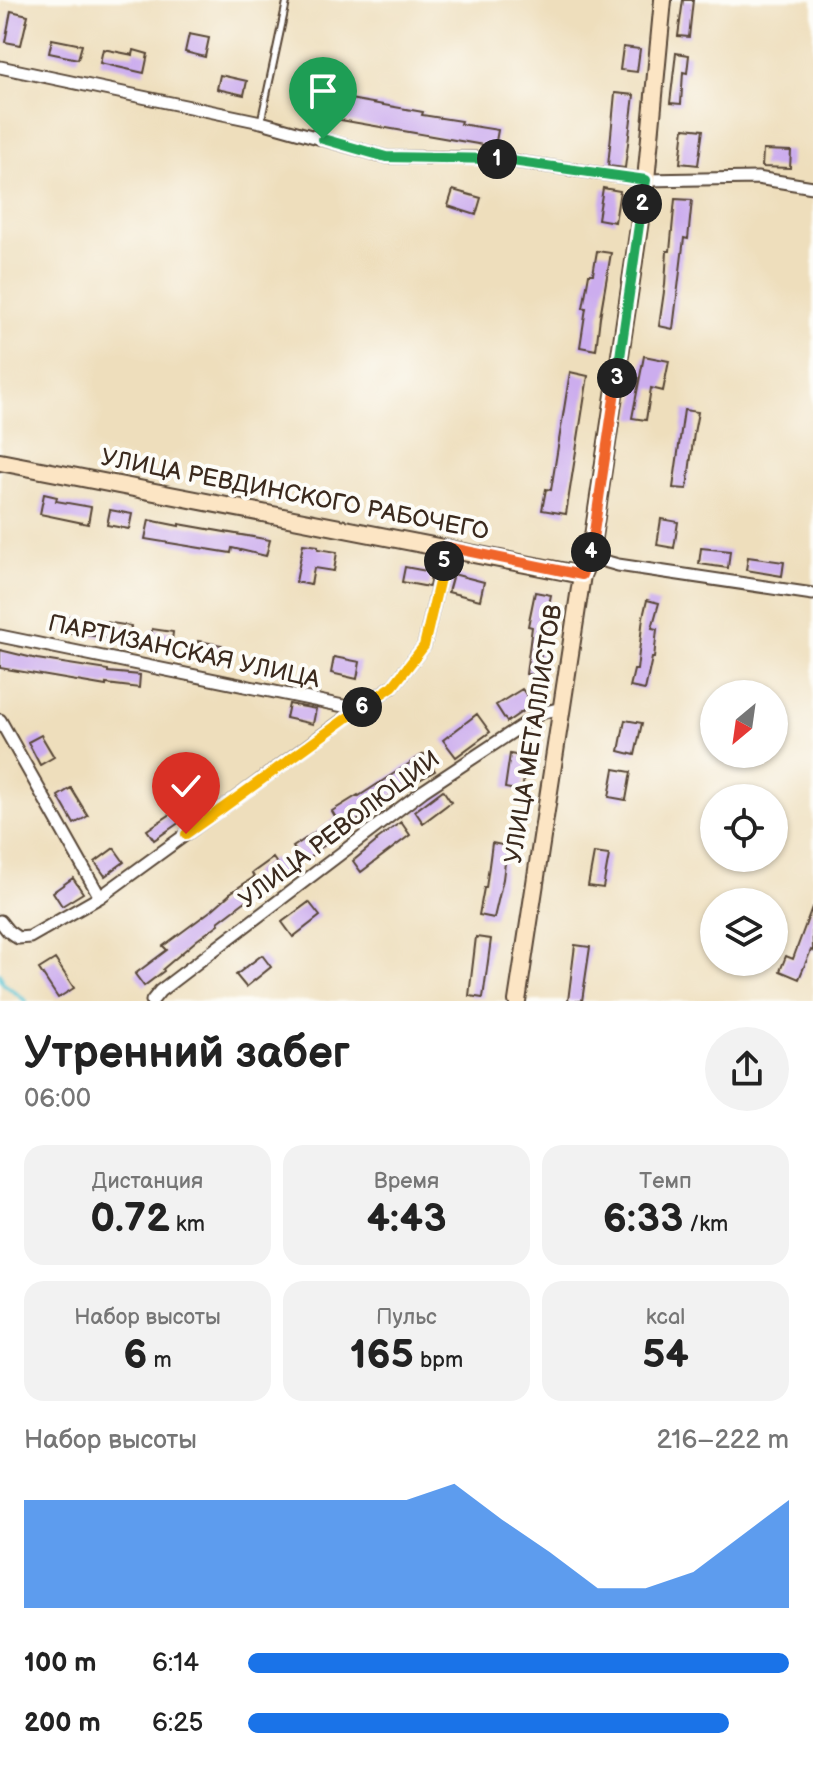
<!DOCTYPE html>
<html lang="ru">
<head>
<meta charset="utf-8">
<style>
  body { margin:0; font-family:"Balsamiq Sans",sans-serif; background:#f2f2f2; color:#222; height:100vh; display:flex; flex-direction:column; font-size:30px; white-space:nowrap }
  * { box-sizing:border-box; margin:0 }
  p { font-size:26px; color:#767676 }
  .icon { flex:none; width:44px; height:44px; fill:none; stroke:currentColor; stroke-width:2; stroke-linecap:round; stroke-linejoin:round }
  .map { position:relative; height:1001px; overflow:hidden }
  .drawer { display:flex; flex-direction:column; background:#fff; flex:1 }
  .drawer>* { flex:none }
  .needle { width:52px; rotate:209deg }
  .tools { position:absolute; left:700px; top:680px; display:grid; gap:16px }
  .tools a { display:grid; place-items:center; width:88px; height:88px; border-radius:50%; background:#fff; box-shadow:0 2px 6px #0004; font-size:40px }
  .pin { position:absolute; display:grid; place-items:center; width:68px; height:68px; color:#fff; margin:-82px -34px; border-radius:50% 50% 50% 0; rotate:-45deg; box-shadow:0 0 8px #0007 }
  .pin .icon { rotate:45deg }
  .km { position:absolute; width:40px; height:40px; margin:-20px; border-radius:50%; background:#222; color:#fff; font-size:22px; line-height:40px; text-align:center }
  .round { display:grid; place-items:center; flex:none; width:84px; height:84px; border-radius:42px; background:#f2f2f2 }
  .head { display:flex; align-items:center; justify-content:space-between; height:136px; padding:0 24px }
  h1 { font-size:44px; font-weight:700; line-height:60px }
  .figures { display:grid; grid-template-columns:repeat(3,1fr); gap:12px; height:136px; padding:8px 24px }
  .figures div { display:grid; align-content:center; border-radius:20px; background:#f2f2f2; text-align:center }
  .figures b { font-size:40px; font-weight:700 }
  .figures small { font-size:22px; font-weight:400 }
  .figures p { font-size:22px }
  .chart { height:224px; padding:16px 24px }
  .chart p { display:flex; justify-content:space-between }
  .chart svg { width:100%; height:144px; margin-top:8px; fill:#1a73e8; opacity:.7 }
  ul { padding:0 24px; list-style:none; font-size:26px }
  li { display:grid; grid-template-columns:128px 96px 1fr; align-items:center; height:60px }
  li i { height:20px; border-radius:10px; background:#1a73e8 }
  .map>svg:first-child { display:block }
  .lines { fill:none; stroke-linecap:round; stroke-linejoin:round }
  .stream { stroke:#58c3d2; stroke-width:4 }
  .building { fill:#ccadee }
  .lane-casing { stroke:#564536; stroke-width:9 }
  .street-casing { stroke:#564536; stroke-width:15 }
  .secondary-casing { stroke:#564536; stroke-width:20 }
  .lane { stroke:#fff; stroke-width:5 }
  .street { stroke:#fff; stroke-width:11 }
  .secondary { stroke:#fce5c4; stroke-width:16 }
  .split-1-casing { stroke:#fff; stroke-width:16 }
  .split-2-casing { stroke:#fff; stroke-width:16 }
  .split-3-casing { stroke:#fff; stroke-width:16 }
  .split-4-casing { stroke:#fff; stroke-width:16 }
  .split-5-casing { stroke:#fff; stroke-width:16 }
  .split-6-casing { stroke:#fff; stroke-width:16 }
  .split-7-casing { stroke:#fff; stroke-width:16 }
  .split-8-casing { stroke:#fff; stroke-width:16 }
  .split-1 { stroke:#22a559; stroke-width:10 }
  .split-2 { stroke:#22a559; stroke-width:10 }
  .split-3 { stroke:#22a559; stroke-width:10 }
  .split-4 { stroke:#f0652b; stroke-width:10 }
  .split-5 { stroke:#f0652b; stroke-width:10 }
  .split-6 { stroke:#f5b400; stroke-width:10 }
  .split-7 { stroke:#f5b400; stroke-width:10 }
  .split-8 { stroke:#f5b400; stroke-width:10 }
  .labels { text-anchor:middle; stroke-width:8; stroke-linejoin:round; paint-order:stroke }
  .street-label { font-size:24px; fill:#3b2a1e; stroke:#fdfcf7 }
</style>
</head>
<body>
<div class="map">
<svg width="813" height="1001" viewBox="0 0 813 1001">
  <rect width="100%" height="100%" fill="#fdfcf7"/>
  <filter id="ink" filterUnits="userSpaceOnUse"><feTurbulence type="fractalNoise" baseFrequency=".0125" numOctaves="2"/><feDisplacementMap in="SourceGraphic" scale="16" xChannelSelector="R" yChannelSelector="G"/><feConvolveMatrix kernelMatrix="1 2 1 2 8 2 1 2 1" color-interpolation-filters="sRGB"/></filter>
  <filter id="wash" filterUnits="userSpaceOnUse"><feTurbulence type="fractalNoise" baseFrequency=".006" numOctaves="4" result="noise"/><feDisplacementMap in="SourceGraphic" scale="32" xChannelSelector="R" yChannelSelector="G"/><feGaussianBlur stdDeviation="1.8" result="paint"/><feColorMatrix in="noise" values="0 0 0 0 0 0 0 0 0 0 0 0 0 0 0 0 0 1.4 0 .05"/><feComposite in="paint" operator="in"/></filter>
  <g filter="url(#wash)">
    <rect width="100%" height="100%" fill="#eedebc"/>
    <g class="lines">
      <path class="stream" d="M 0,974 L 3,983 L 26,1001"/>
    </g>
    <g id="blocks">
      <path class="building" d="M 683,0 L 693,0 L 689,37 L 678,36 Z
        M 11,11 L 28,15 L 21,45 L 5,42 Z
        M 189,34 L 209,38 L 205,57 L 185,52 Z
        M 52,39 L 82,45 L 78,59 L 49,53 Z
        M 623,47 L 640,49 L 637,72 L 620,70 Z
        M 103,49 L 133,55 L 134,50 L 148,54 L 144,73 L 100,63 Z
        M 676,53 L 689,55 L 687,73 L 683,72 L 681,104 L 670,103 Z
        M 220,75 L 247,81 L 244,95 L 217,89 Z
        M 615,93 L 634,95 L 625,168 L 608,166 Z
        M 333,96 L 423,112 L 422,115 L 461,121 L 460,124 L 498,130 L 495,147 L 329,118 Z
        M 684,128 L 703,130 L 698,165 L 680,163 Z
        M 763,150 L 791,151 L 790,168 L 762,167 Z
        M 603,188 L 620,191 L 615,222 L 598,219 Z
        M 453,190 L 481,198 L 476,215 L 448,206 Z
        M 675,199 L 692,200 L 688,239 L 684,238 L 673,329 L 659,326 L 665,285 L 667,251 L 670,251 Z
        M 597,251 L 611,253 L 600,317 L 596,350 L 580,347 L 586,308 L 583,308 L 589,274 L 593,274 Z
        M 644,356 L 669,361 L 663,391 L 651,388 L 646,420 L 632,418 Z
        M 570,372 L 588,376 L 566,514 L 542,510 L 546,489 L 551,490 Z
        M 684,410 L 698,412 L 694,433 L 687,489 L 673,488 Z
        M 44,494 L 57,497 L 56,501 L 91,507 L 88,524 L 40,514 Z
        M 110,510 L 132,514 L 129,529 L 107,525 Z
        M 661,519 L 678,522 L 674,548 L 657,545 Z
        M 149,520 L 179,526 L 179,524 L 270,540 L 266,556 L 232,548 L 231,553 L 145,539 Z
        M 303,544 L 318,546 L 318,549 L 337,552 L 334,571 L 314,568 L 311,585 L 296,582 Z
        M 701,548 L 730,551 L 728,568 L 699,564 Z
        M 748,557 L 784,562 L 782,576 L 746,570 Z
        M 405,567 L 432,572 L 429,587 L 402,582 Z
        M 453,574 L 484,582 L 480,600 L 448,592 Z
        M 535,592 L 551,595 L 541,643 L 542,643 L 539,675 L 526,674 L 532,627 L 528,626 Z
        M 647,600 L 659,603 L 652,628 L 657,629 L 654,658 L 652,658 L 645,690 L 630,687 L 634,670 L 637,670 L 643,617 Z
        M 67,616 L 131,626 L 129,641 L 65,632 Z
        M 152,629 L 173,632 L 171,648 L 150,645 Z
        M 198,641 L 222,645 L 220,659 L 196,656 Z
        M 0,650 L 37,659 L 108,670 L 108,672 L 140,675 L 139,688 L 106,684 L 106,686 L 0,668 Z
        M 334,657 L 360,662 L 357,679 L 331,673 Z
        M 522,689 L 533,704 L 507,722 L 496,705 Z
        M 289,704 L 316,709 L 313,724 L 286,718 Z
        M 477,714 L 490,732 L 456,757 L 443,740 Z
        M 625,720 L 642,723 L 635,755 L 619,751 Z
        M 41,735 L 54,757 L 40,765 L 28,742 Z
        M 424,754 L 435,771 L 409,786 L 408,784 L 368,811 L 369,813 L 338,833 L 340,836 L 319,849 L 320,850 L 303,862 L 293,847 L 336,818 L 332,811 L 358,795 L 359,796 Z
        M 510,754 L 527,757 L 522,791 L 505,788 Z
        M 614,769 L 631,772 L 626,800 L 609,797 Z
        M 71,788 L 88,816 L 74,824 L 58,796 Z
        M 443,790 L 451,802 L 423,823 L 415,811 Z
        M 174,812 L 180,822 L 154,840 L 147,830 Z
        M 401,822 L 410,835 L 361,872 L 353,861 L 377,841 L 376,840 Z
        M 492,843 L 507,846 L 503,879 L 494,918 L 479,915 L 484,888 L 486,888 Z
        M 114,848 L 124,862 L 105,876 L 95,862 Z
        M 594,853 L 609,855 L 603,888 L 588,886 Z
        M 273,858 L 285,875 L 243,903 L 218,922 L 219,924 L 197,940 L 163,969 L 164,971 L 144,986 L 135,974 L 167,950 L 163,946 L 213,909 L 230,894 L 230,893 L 254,877 L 252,873 Z
        M 73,878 L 83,893 L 62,906 L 53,892 Z
        M 309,902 L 320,916 L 293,937 L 282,922 Z
        M 812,907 L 813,951 L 811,950 L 799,979 L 780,971 L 786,956 L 793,959 Z
        M 476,937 L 491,939 L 483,998 L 469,996 Z
        M 575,945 L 590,947 L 582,1001 L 568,1001 Z
        M 262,955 L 271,967 L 246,987 L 236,975 Z
        M 55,959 L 74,988 L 58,998 L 39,969 Z"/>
    </g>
  </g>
  <g filter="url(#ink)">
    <use href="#blocks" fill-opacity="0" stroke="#564536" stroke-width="2"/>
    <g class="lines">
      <defs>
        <path id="lane" d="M 261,121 L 287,0"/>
        <path id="street" d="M 0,67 L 261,122 L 386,157 L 490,158 L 646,180 L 757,178 L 813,187
          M 590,557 L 618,565 L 813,594
          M 0,636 L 358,709 L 393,686 L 424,646 L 447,547
          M 0,720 L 100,897
          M 0,921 L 8,931 L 18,938 L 30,937 L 100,897 L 358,709
          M 152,1001 L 160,991 L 423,791 L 541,713 L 562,708"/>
        <path id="secondary" d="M 0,462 L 582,575
          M 517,1001 L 582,575 L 590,557 L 646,180 L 663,0"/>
      </defs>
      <use href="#lane" class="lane-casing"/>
      <use href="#street" class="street-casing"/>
      <use href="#secondary" class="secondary-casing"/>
      <use href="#lane" class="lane"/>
      <use href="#street" class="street"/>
      <use href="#secondary" class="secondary"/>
    </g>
  </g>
  <g class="lines" filter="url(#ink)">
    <defs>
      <path id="split-1" d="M 323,139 L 386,157 L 497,159"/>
      <path id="split-2" d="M 497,159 L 646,180 L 642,204"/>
      <path id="split-3" d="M 617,378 L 642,204"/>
      <path id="split-4" d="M 591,552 L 617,378"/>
      <path id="split-5" d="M 444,561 L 447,547 L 582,575 L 591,552"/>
      <path id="split-6" d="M 362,707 L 393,686 L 424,646 L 444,561"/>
      <path id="split-7" d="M 220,810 L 362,707"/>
      <path id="split-8" d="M 186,834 L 220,810"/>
    </defs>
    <use href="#split-1" class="split-1-casing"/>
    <use href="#split-2" class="split-2-casing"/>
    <use href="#split-3" class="split-3-casing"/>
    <use href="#split-4" class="split-4-casing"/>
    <use href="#split-5" class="split-5-casing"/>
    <use href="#split-6" class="split-6-casing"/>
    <use href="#split-7" class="split-7-casing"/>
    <use href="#split-8" class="split-8-casing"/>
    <use href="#split-1" class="split-1"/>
    <use href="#split-2" class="split-2"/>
    <use href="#split-3" class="split-3"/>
    <use href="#split-4" class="split-4"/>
    <use href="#split-5" class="split-5"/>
    <use href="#split-6" class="split-6"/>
    <use href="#split-7" class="split-7"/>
    <use href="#split-8" class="split-8"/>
  </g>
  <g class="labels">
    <g class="street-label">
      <text transform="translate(295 494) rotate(11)" y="8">УЛИЦА РЕВДИНСКОГО РАБОЧЕГО</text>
      <text transform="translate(184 651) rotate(12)" y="8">ПАРТИЗАНСКАЯ УЛИЦА</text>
      <text transform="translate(533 734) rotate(-81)" y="8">УЛИЦА МЕТАЛЛИСТОВ</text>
      <text transform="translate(339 829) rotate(-37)" y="8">УЛИЦА РЕВОЛЮЦИИ</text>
    </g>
  </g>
</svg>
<div class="tools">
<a><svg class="needle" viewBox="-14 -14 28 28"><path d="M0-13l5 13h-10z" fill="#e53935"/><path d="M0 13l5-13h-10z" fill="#767676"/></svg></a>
<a><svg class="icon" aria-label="locate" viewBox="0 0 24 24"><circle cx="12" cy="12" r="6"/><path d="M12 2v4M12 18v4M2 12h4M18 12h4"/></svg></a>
<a><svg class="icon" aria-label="layers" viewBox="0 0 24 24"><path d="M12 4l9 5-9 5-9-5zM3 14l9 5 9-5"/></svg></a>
</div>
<div class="pin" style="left:323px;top:139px;background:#1e9e55"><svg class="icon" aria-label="arrive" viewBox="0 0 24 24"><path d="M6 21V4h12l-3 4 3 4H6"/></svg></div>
<div class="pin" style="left:186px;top:834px;background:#d93025"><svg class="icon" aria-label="check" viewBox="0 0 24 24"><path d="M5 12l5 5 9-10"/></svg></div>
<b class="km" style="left:497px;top:159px">1</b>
<b class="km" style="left:642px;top:204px">2</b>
<b class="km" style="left:617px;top:378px">3</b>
<b class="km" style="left:591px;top:552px">4</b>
<b class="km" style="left:444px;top:561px">5</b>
<b class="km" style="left:362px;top:707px">6</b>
</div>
<section class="drawer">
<div class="head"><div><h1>Утренний забег</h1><p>06:00</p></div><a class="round"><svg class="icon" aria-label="share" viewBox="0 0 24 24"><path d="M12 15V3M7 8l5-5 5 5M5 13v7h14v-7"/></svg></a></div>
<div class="figures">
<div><p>Дистанция</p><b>0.72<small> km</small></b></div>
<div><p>Время</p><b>4:43</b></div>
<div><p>Темп</p><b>6:33<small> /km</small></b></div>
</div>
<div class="figures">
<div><p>Набор высоты</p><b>6<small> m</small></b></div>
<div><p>Пульс</p><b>165<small> bpm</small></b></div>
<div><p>kcal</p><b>54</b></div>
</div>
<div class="chart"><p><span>Набор высоты</span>216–222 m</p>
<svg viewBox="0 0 160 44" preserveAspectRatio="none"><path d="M0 44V11L10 11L20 11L30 11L40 11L50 11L60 11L70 11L80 11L90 6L100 17L110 27L120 38L130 38L140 33L150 22L160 11V44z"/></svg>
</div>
<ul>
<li><b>100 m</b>6:14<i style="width:100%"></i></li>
<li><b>200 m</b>6:25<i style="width:89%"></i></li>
</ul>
</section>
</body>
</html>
